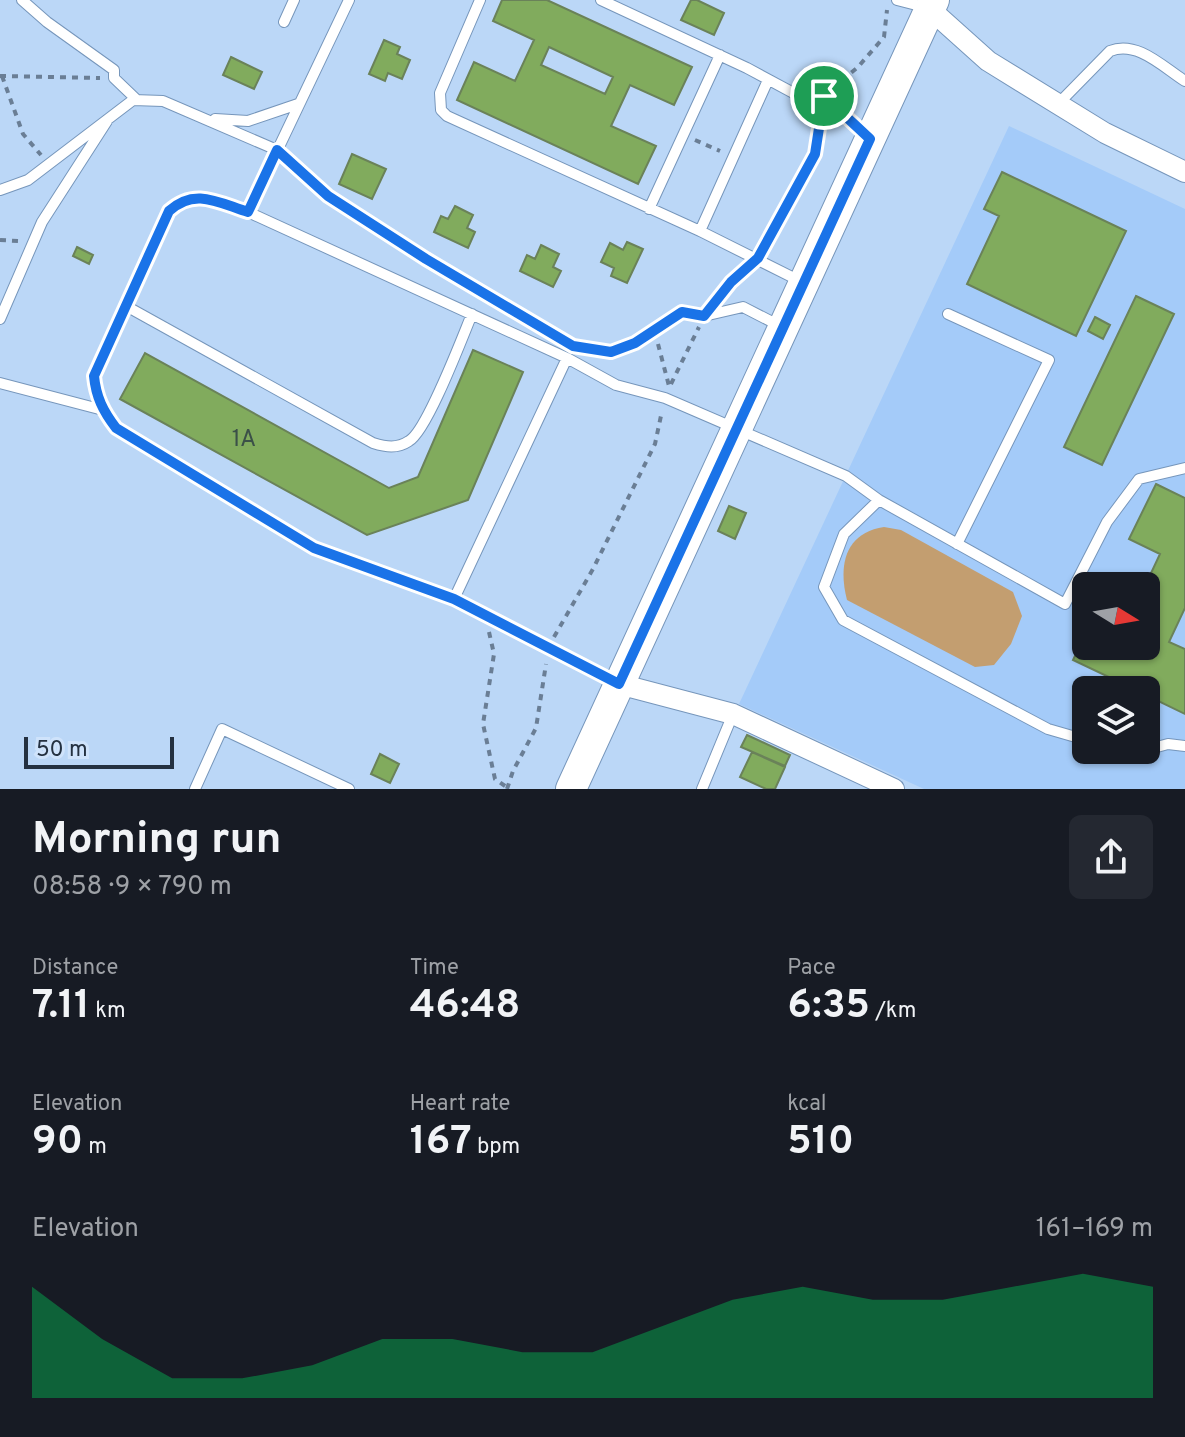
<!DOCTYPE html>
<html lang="en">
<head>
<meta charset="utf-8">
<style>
  body { margin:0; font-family:Overpass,sans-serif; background:#242831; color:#f1f3f6; height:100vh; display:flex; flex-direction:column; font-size:30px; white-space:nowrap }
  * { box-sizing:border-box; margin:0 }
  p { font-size:26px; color:#9ea1a6 }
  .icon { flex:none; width:44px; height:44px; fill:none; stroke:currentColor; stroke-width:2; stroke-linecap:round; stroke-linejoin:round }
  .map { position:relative; height:789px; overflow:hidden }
  .panel { display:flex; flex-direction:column; background:#171b24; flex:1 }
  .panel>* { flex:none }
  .needle { width:52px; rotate:101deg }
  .fabs { position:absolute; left:1072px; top:572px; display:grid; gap:16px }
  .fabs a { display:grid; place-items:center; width:88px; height:88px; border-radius:12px; background:#171b24; box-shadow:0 2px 6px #0004; font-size:40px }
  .scale { position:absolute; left:24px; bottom:20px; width:150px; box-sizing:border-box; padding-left:8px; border:4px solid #243141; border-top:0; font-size:22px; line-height:28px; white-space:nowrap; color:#243141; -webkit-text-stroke:6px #cfe3fb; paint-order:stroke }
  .pin { position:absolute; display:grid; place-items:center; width:68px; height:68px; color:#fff; margin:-34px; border:4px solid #fff; border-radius:50%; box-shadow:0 2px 8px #0007 }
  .round { display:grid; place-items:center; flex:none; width:84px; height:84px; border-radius:12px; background:#242831 }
  .head { display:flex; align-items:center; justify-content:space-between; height:136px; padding:0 32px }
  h1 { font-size:44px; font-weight:700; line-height:60px }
  .stats { display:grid; grid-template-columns:repeat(3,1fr); gap:12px; height:136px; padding:8px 32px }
  .stats div { display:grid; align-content:center }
  .stats b { font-size:40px; font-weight:700 }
  .stats small { font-size:22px; font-weight:400 }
  .stats p { font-size:22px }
  .chart { height:224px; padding:16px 32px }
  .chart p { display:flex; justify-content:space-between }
  .chart svg { width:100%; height:144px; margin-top:8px; fill:#0b8043; opacity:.7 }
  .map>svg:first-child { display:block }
  .built { fill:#a4cbf9; fill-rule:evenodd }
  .green { fill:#c39e70 }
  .building { fill:#81ab5d; stroke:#6a8259; stroke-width:2; fill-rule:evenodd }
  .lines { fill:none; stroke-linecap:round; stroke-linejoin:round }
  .service-casing { stroke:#7696bb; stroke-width:12 }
  .minor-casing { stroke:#7696bb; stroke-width:22 }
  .secondary-casing { stroke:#7696bb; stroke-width:32 }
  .path { stroke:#6a7e95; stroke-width:4; stroke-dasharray:6 6; stroke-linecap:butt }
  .service { stroke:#fff; stroke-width:10 }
  .minor { stroke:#fff; stroke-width:20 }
  .secondary { stroke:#fff; stroke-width:30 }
  .route-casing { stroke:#fff; stroke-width:16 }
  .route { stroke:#1a73e8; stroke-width:10 }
  .labels { text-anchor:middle; stroke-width:6; stroke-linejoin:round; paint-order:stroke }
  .number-label { font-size:24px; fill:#3b5048 }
</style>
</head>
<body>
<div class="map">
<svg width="1185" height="789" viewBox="0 0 1185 789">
  <rect width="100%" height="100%" fill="#bbd7f7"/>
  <path class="built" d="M 1009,126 L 1185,209 L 1185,789 L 924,789 L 739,704 ZM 1086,586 L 1146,586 L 1146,646 L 1086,646 ZM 1086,690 L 1146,690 L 1146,750 L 1086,750 Z"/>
  <path class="green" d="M 884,527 L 901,530 L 1013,592 L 1022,616 L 1011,644 L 994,665 L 975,667 L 847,600 C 838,565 845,533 884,527 Z"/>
  <path class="building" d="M 502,0 L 547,0 L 692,67 L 674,105 L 630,85 L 611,126 L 656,146 L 638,184 L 457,100 L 474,62 L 515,81 L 534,40 L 493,21 ZM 549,47 L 613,77 L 605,94 L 541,65 Z
    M 691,0 L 697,0 L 724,13 L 714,35 L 681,20 Z
    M 384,40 L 400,47 L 397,54 L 410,60 L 402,79 L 388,73 L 385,81 L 369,74 Z
    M 231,57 L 262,72 L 254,89 L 223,75 Z
    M 352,154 L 386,169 L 372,199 L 339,184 Z
    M 1002,172 L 1126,231 L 1076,336 L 967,284 L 999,216 L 984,209 Z
    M 455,206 L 473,215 L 467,228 L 475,232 L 468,248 L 434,232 L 441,216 L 448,219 Z
    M 627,242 L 643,249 L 627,283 L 611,276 L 614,268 L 601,262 L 610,243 L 623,250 Z
    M 541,245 L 559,254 L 553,267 L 561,271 L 553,287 L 520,271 L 527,255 L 535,259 Z
    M 77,247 L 93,255 L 89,264 L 73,256 Z
    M 1136,296 L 1174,314 L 1102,465 L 1064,447 Z
    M 1095,317 L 1110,325 L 1103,339 L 1088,331 Z
    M 473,350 L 523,372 L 468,500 L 367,535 L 120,399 L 145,353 L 389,488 L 418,477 Z
    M 1156,484 L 1185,498 L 1185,608 L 1169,642 L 1185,649 L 1185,714 L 1146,695 L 1146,690 L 1136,690 L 1073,660 L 1086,633 L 1086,646 L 1146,646 L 1145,586 L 1160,554 L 1129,539 Z
    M 729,506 L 746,513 L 735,539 L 718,531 Z
    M 747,735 L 790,755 L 785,766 L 741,747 Z
    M 752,752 L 785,767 L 775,789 L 766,789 L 740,777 Z
    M 380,754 L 399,764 L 390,783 L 371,774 Z"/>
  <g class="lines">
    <defs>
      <path id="service" d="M 22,0 L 47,22 L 114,70 L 114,78 L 137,100
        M 480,0 L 440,93 L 441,110 L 447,116 L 700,231 L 802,282
        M 601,0 L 747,68 L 799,96 L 824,96 L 868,137
        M 897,0 L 928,8
        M 284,22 L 294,0
        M 1058,104 L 1110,51 C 1137,40 1163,67 1185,81
        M 215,119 L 248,121 L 298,104
        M 0,190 L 28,180 L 133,100 L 163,101 L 277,150 L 328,196 L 426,259 L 573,346 L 611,352 L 635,343 L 682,312 L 704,316 L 743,307 L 782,327
        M 649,209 L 720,55
        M 248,212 L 349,0
        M 700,231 L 768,80
        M 126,306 L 373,443 C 386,447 397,449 409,441 C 427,431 462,338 472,314
        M 948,314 L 1049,360 L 957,544
        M 0,319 L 42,222 L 107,121
        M 0,383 L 103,410
        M 879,500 L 844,534 L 824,587 L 843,620 L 1048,729 L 1086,740
        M 454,599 L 567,358
        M 617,683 L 454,599 L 314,548 L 116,428 C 103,411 96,397 94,376 L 169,211 C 196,187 219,203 248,212 L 567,358 L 616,385 L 665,398 L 846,476 L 879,500 L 1065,604 L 1107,522 L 1139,479 L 1185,468
        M 1122,750 L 1132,753 L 1144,750
        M 1146,750 L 1168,744 L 1185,746
        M 195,789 L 222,729 L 349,789
        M 702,789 L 733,714"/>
      <path id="minor" d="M 930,9 L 988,61 L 1105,133 L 1185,172
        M 619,684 L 733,714 L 894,789"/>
      <path id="secondary" d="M 571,789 L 934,0"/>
    </defs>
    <use href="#service" class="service-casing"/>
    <use href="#minor" class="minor-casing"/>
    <use href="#secondary" class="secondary-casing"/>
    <path class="path" d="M 0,76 L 100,78
      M 2,76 L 23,134 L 41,155
      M 833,88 L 858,67 L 884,37 L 887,10
      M 695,140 L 720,151
      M 0,240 L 19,241
      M 764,246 L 815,154 L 822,113
      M 719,297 L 746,268
      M 658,344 L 669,386
      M 671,384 L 699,327
      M 489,632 L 494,654 L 483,724 L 495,779 L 508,788
      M 554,637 L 593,569 L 655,444 L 662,411
      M 507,789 L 513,771 L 536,728 L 546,664"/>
    <use href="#service" class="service"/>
    <use href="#minor" class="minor"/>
    <use href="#secondary" class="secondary"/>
  </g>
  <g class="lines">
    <defs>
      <path id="route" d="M 824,96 L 870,139 L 619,684 L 454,599 L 314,548 L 116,428 C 103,411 96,397 94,376 L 169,211 C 195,187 219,203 248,212 L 277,150 L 328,196 L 426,259 L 573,346 L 611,352 L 635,343 L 682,312 L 704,316 L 731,282 L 758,258 L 815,154 Z"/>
    </defs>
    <use href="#route" class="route-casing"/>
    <use href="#route" class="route"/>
  </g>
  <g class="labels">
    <g class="number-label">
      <text x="244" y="446">1А</text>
    </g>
  </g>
</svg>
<div class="fabs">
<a><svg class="needle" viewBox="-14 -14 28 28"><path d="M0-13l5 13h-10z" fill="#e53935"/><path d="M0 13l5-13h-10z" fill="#9ea1a6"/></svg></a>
<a><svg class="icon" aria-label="layers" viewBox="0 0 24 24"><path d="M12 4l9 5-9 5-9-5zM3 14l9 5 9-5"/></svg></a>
</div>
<div class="scale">50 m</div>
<div class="pin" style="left:824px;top:96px;background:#1e9e55"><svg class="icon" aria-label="arrive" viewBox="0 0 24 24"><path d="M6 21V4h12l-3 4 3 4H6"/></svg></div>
</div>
<section class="panel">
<div class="head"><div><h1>Morning run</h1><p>08:58 · 9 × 790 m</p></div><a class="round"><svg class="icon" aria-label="share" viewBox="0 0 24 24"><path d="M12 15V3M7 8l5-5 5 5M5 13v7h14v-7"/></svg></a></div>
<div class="stats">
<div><p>Distance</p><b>7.11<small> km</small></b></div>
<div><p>Time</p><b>46:48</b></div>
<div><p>Pace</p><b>6:35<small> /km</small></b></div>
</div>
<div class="stats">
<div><p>Elevation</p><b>90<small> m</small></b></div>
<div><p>Heart rate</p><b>167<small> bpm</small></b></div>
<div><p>kcal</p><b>510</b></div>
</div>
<div class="chart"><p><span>Elevation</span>161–169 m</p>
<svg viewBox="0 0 160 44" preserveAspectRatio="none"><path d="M0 44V10L10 26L20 38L30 38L40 34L50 26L60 26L70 30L80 30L90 22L100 14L110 10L120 14L130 14L140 10L150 6L160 10V44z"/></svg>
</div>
</section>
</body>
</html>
